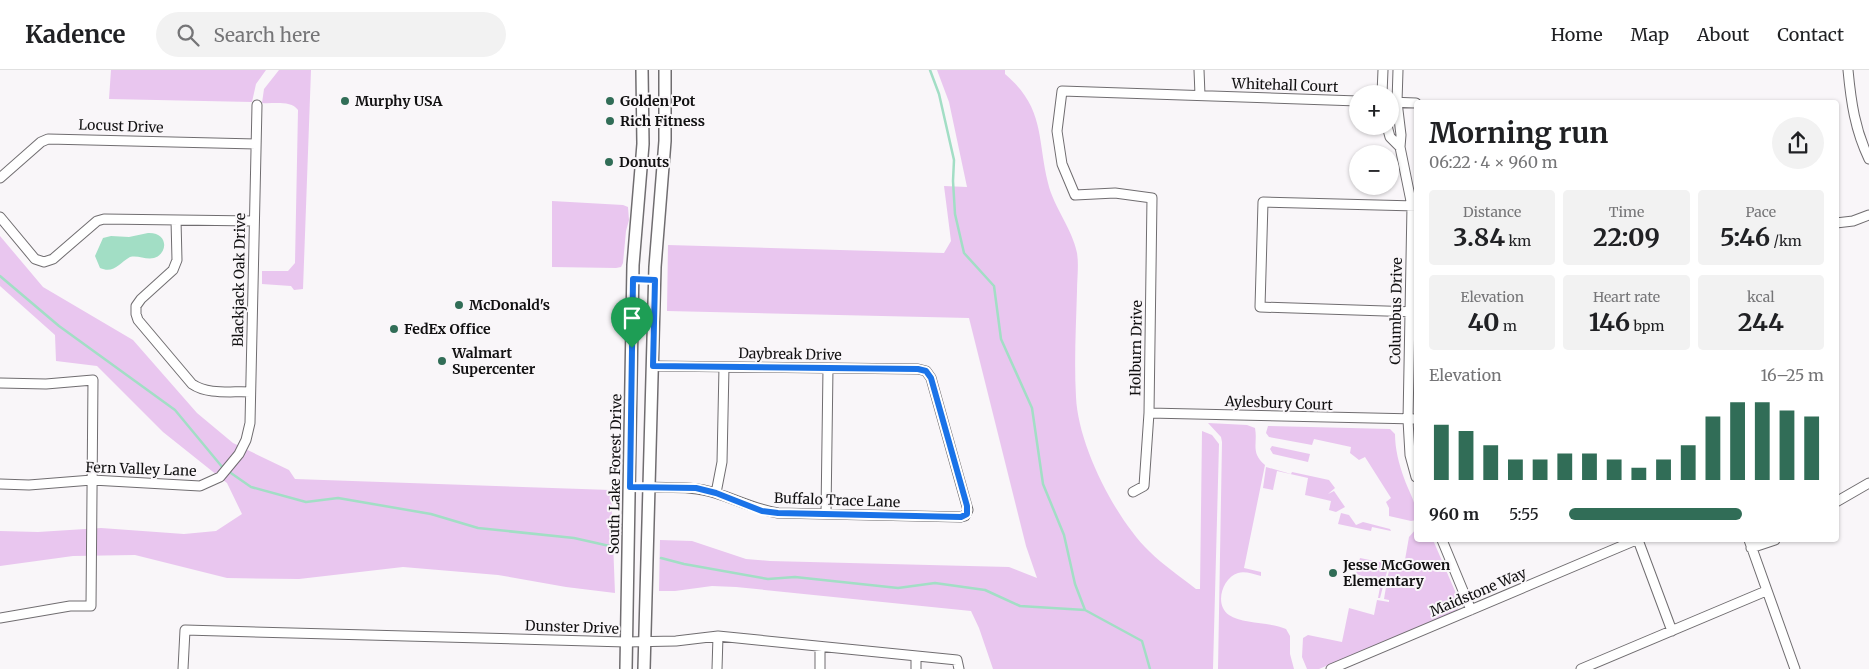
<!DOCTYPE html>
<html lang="en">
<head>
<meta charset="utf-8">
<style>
  body { margin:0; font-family:Merriweather,serif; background:#f2f2f2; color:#202124; height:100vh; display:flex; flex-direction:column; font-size:19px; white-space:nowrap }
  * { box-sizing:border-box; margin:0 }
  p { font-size:16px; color:#757577 }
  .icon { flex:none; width:28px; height:28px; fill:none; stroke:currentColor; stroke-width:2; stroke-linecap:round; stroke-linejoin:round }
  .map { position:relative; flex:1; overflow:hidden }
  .details { position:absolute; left:1414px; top:30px; width:425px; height:442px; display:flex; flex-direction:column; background:#fff; border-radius:5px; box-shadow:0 1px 4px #0004 }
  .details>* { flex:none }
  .buttons { position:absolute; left:1349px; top:15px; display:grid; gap:10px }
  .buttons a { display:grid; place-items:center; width:50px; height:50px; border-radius:50%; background:#fff; box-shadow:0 1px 4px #0004; font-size:25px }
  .pin { position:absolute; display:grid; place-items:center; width:42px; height:42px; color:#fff; margin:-51px -21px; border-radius:50% 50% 50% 0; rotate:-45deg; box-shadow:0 0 5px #0007 }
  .pin .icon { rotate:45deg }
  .round { display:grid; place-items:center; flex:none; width:52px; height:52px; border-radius:26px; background:#f2f2f2 }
  .summary { display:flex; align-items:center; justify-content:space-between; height:85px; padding:0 15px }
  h1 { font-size:28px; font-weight:700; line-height:38px }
  .metrics { display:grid; grid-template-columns:repeat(3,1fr); gap:8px; height:85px; padding:5px 15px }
  .metrics div { display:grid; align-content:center; border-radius:5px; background:#f2f2f2; text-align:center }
  .metrics b { font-size:25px; font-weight:700 }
  .metrics small { font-size:14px; font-weight:400 }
  .metrics p { font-size:14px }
  .chart { height:140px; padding:10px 15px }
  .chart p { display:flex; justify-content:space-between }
  .chart svg { width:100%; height:90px; margin-top:5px; stroke:#316d57; stroke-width:6 }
  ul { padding:0 15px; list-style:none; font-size:16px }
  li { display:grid; grid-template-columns:80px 60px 1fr; align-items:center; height:38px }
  li i { height:12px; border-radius:6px; background:#316d57 }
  header { display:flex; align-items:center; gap:30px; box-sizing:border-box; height:70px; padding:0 25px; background:#fff; border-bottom:1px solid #e0e0e0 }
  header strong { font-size:24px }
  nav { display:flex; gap:28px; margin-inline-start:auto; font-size:18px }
  .search { width:350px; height:45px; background:#f2f2f2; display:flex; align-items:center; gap:12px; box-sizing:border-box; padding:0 18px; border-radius:28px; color:#757577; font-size:19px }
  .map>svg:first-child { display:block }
  .green { fill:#e9c6ef }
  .water { fill:#a2dec5 }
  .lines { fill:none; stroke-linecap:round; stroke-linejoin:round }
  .stream { stroke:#a2dec5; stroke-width:2.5 }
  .minor-casing { stroke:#706d70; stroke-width:11 }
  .secondary-casing { stroke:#706d70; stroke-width:14 }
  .minor { stroke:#fff; stroke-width:9 }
  .secondary { stroke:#fff; stroke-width:11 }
  .route-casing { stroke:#fff; stroke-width:10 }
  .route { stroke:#1a73e8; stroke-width:6 }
  .poi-dot { fill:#316d57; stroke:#f9f6f9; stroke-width:2 }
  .labels { text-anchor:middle; stroke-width:4; stroke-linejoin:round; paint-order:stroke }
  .street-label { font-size:14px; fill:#111011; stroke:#f9f6f9 }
  .poi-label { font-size:14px; font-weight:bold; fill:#111011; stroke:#f9f6f9; text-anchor:start }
</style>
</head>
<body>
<header>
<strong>Kadence</strong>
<div class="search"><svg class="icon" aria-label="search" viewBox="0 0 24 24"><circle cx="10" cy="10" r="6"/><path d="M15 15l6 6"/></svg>Search here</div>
<nav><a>Home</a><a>Map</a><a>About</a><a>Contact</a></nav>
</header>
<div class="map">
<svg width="1869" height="599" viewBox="0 0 1869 599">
  <rect width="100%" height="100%" fill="#f9f6f9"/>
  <path class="green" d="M 111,0 L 266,0 L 256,14 L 252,32 L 109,29 Z
    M 279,0 L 311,0 L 303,219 L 294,220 L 291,216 L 262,214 L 262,201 L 288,201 L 295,193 L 298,40 C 291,30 273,34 262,33 L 264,19 Z
    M 937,0 L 1005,0 L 1005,4 C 1045,38 1037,68 1048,113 C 1054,138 1072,158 1077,183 C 1079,195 1077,209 1077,221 C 1076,256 1074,292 1076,327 C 1078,375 1115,448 1149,481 C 1163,495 1181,507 1196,519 L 1200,519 L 1202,361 L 1212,365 L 1219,374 L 1213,599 L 993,599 L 979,558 L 971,541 L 736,517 L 712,516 L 675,521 L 659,521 L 660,470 L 692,471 L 746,489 L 770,491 L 1009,497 L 1037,508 L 1026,476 L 969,248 L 667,241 L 668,175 L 944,183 L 951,171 L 944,116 L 967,117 L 949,32 Z
    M 552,131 L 623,135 L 628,137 L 629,150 L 626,161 L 623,193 L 621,197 L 616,198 L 552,197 Z
    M 0,166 L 43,217 L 133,270 L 197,343 L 233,373 L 289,400 L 295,409 L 611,420 L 615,523 L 566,517 L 498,505 L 403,497 L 299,509 L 227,508 L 135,485 L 73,486 L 0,496 L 0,461 L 38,462 L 101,458 L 184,464 L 216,461 L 242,444 L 227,413 L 163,362 L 97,296 L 56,291 L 55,265 L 0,216 Z
    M 1208,353 L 1247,355 L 1255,358 C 1258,374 1250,382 1265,395 L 1244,498 L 1261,502 L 1261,506 C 1253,504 1245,501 1238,503 C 1222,508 1214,535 1229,545 C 1242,554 1271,552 1286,559 L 1290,566 L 1290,584 L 1294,599 L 1218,599 L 1222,372 L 1221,367 Z
    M 1268,356 L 1390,359 L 1395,364 C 1395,379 1399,394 1404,408 C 1409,423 1418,434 1416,450 L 1411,451 L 1389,446 L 1389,438 L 1386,432 L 1391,428 L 1365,387 L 1359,390 L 1350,383 L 1351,377 L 1314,369 L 1312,375 L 1269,367 L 1266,363 Z
    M 1272,376 L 1310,384 L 1308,392 L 1273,384 L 1270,379 Z
    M 1266,397 L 1291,404 L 1292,402 L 1329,410 L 1335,418 L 1328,424 L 1334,421 L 1345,437 L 1336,442 L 1329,440 L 1331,431 L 1305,425 L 1308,408 L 1277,401 L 1273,420 L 1263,418 Z
    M 1341,443 L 1349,445 L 1356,455 L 1363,452 L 1390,459 L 1391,461 L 1372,457 L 1371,461 L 1338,454 Z
    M 1416,459 L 1416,470 L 1433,470 L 1461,535 L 1456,541 L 1319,599 L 1307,599 L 1302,587 L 1303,568 L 1308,565 L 1342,572 L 1349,538 L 1374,545 L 1377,530 L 1389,532 L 1389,530 L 1384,529 L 1387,511 L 1393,513 L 1394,510 L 1387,509 L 1390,497 L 1393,498 L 1392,499 L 1403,501 L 1409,467 Z
    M 1360,488 L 1389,494 L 1380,528 L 1378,528 L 1381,512 L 1356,504 Z"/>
  <path class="water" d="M 148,163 C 169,162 168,184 154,188 C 146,190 138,185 130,187 C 119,193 114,204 100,198 L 95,186 L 103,168 L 111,166 L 129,167 Z"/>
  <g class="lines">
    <path class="stream" d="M 930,0 L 939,24 L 954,90 L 953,111 L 955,144 L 964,183 L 994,216 L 1001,269 L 1032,338 L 1043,414 L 1064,465 L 1075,514 L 1085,540
      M 0,206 L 59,256 L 175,340 L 223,398
      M 228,401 L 251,417 L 306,432 L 338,428 L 431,444 L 478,458 L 574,468 L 614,477
      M 661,488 L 684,494 L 768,509 L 795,507 L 898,518 L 935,513 L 985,520 L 1020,536 L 1085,540 L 1142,571 L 1150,599"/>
    <defs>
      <path id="minor" d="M 1199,0 L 1200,25
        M 1398,0 L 1397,32 L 1401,65 L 1400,77 L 1412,136 L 1408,350 L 1410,385 L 1416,407
        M 1848,0 C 1851,32 1855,60 1869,89
        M 1382,24 L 1383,0
        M 1390,32 L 1416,33
        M 1387,56 L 1390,67 L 1400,77
        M 0,108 L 41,72 L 48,69 L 256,74
        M 1416,136 L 1263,132 L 1260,237 L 1416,242
        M 0,147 L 35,189 L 44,192 L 53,189 L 97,151 L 104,149 L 254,151
        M 176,150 L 177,190 L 173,200 L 141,229 L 136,236 L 136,244 L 138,250 L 192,314 C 208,325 231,321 250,322
        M 1836,153 L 1853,151 L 1869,145
        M 0,313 L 46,314 L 93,310 L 91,536 L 70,536 L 0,548
        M 1149,343 L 1416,349
        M 0,414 L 29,415 L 92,410 L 200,416 L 220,407 L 239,384 L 246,370 L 250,353 L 257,35
        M 649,417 C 671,418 693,416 715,423 C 738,430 754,439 778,443 L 961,447 L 965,446 L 968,440 L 931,308 L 926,301 L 918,299 L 653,296
        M 1133,422 L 1144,416 L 1149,343 L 1152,128 L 1115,123 L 1075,125 L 1062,94 L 1057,61 L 1062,21 L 1358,31
        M 716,423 L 722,392 L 724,297
        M 1836,432 L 1869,413
        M 826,443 L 828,298
        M 1442,470 L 1471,540
        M 1638,470 L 1672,561
        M 1749,470 L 1795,599
        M 1751,478 L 1775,470
        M 183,599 L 185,560 L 626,572 L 676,571 L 718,566 L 957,590 L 959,599
        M 717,599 L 718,566
        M 820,599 L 820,577
        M 916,599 L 916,586
        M 1331,599 L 1636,470
        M 1581,599 L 1766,521"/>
      <path id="secondary" d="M 626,599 L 633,195 L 643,74 L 642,0
        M 644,599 L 655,197 L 665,71 L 665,0"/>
    </defs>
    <use href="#minor" class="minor-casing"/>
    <use href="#secondary" class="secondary-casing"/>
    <use href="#minor" class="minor"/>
    <use href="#secondary" class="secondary"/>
  </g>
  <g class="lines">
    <defs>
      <path id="route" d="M 633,209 L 655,210 L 653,296 L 918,299 L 926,301 L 931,308 L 967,436 L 967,444 L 961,447 L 778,443 L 762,441 L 716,423 L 696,418 L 630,417 Z"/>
    </defs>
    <use href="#route" class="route-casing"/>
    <use href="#route" class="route"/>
  </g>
  <g class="poi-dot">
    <circle cx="345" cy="31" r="5"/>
    <circle cx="610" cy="31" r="5"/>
    <circle cx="610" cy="51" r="5"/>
    <circle cx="609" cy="92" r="5"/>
    <circle cx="459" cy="235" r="5"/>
    <circle cx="394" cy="259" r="5"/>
    <circle cx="442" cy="291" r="5"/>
    <circle cx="1333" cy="503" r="5"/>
  </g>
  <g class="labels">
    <g class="street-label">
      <text transform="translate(1285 15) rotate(2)" y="5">Whitehall Court</text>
      <text transform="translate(121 56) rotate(2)" y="5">Locust Drive</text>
      <text transform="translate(239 210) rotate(-89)" y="5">Blackjack Oak Drive</text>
      <text transform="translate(1396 241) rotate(-89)" y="5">Columbus Drive</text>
      <text transform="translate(1136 278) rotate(-89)" y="5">Holburn Drive</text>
      <text transform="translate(790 284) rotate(1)" y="5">Daybreak Drive</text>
      <text transform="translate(1279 333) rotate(2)" y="5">Aylesbury Court</text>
      <text transform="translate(141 399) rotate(2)" y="5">Fern Valley Lane</text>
      <text transform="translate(615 404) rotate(-89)" y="5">South Lake Forest Drive</text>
      <text transform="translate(837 430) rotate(2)" y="5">Buffalo Trace Lane</text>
      <text transform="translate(1478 522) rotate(-23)" y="5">Maidstone Way</text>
      <text transform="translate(572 557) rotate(2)" y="5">Dunster Drive</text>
    </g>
    <g class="poi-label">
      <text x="355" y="36">Murphy USA</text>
      <text x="620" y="36">Golden Pot</text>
      <text x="620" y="56">Rich Fitness</text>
      <text x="619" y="97">Donuts</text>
      <text x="469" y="240">McDonald's</text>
      <text x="404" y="264">FedEx Office</text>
      <text x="452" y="288">Walmart<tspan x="452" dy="16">Supercenter</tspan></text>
      <text x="1343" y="500">Jesse McGowen<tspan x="1343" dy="16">Elementary</tspan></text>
    </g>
  </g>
</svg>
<div class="buttons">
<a>+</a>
<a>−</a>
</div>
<div class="pin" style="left:632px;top:278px;background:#1e9e55"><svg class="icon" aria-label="arrive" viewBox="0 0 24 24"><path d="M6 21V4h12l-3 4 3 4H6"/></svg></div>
<section class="details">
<div class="summary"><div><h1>Morning run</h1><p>06:22 · 4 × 960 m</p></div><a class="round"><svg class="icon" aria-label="share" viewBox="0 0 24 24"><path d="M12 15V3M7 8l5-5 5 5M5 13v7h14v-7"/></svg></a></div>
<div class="metrics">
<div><p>Distance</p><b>3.84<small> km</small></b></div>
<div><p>Time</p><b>22:09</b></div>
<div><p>Pace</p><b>5:46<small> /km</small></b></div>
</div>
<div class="metrics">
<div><p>Elevation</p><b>40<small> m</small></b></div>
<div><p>Heart rate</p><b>146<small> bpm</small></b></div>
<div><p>kcal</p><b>244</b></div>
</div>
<div class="chart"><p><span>Elevation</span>16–25 m</p>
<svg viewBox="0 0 160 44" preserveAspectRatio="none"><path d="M5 44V17M15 44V20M25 44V27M35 44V34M45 44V34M55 44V31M65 44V31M75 44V34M85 44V38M95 44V34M105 44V27M115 44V13M125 44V6M135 44V6M145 44V10M155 44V13"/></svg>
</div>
<ul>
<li><b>960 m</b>5:55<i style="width:68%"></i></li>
</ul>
</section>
</div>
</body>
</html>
